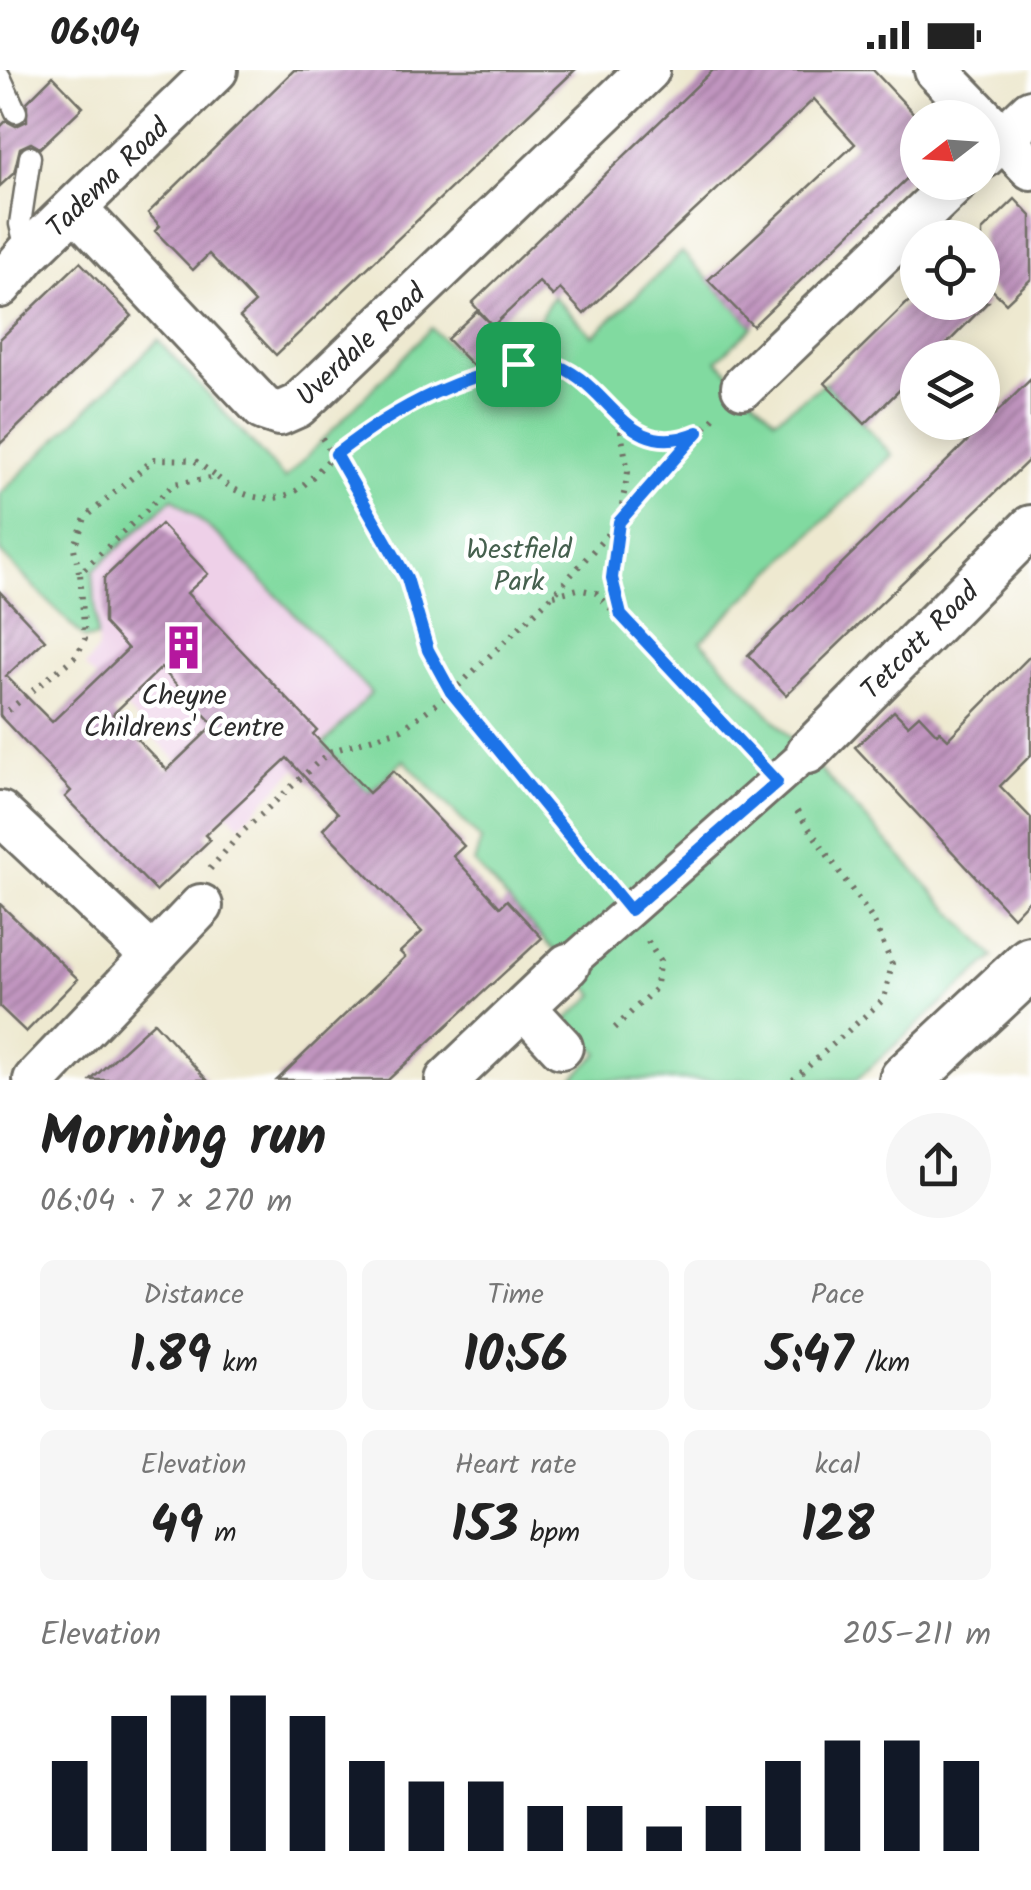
<!DOCTYPE html>
<html lang="en">
<head>
<meta charset="utf-8">
<style>
  body { margin:0; font-family:Kalam,sans-serif; background:#f6f6f6; color:#222; height:100vh; display:flex; flex-direction:column; font-size:38px; white-space:nowrap }
  * { box-sizing:border-box; margin:0 }
  p { font-size:32px; color:#767676 }
  .icon { flex:none; width:55px; height:55px; fill:none; stroke:currentColor; stroke-width:2; stroke-linecap:round; stroke-linejoin:round }
  .map { position:relative; height:1010px; overflow:hidden }
  .sheet { display:flex; flex-direction:column; background:#fff; flex:1 }
  .sheet>* { flex:none }
  .needle { width:65px; rotate:253deg }
  .tools { position:absolute; left:900px; top:30px; display:grid; gap:20px }
  .tools a { display:grid; place-items:center; width:100px; height:100px; border-radius:50%; background:#fff; box-shadow:0 5px 25px #0003; font-size:50px }
  .pin { position:absolute; display:grid; place-items:center; width:85px; height:85px; color:#fff; margin:-42px; border-radius:20px; box-shadow:0 5px 15px #0006 }
  .round { display:grid; place-items:center; flex:none; width:105px; height:105px; border-radius:52px; background:#f6f6f6 }
  .summary { display:flex; align-items:center; justify-content:space-between; height:170px; padding:0 40px }
  h1 { font-size:55px; font-weight:600; line-height:75px }
  .metrics { display:grid; grid-template-columns:repeat(3,1fr); gap:15px; height:170px; padding:10px 40px }
  .metrics div { display:grid; align-content:center; border-radius:15px; background:#f6f6f6; text-align:center }
  .metrics b { font-size:50px; font-weight:600 }
  .metrics small { font-size:28px; font-weight:400 }
  .metrics p { font-size:28px }
  .chart { height:280px; padding:20px 40px }
  .chart p { display:flex; justify-content:space-between }
  .chart svg { width:100%; height:180px; margin-top:10px; stroke:#111827; stroke-width:6 }
  .status { display:flex; justify-content:space-between; align-items:center; height:70px; padding:0 50px; background:#fff; direction:ltr }
  .status svg { height:28px; fill:currentColor }
  .map>svg:first-child { display:block }
  .built { fill:#eed0e8 }
  .green { fill:#81daa0; stroke:#568266; stroke-width:2.5 }
  .building { fill:url(#building-hatch); fill-rule:evenodd }
  .lines { fill:none; stroke-linecap:round; stroke-linejoin:round }
  .service-casing { stroke:#6f6e65; stroke-width:25 }
  .pedestrian-casing { stroke:#6f6e65; stroke-width:38 }
  .minor-casing { stroke:#6f6e65; stroke-width:48 }
  .tertiary-casing { stroke:#6f6e65; stroke-width:58 }
  .path { stroke:#6f6e65; stroke-width:6; stroke-dasharray:2.5 8; stroke-linecap:butt }
  .service { stroke:#fff; stroke-width:20 }
  .pedestrian { stroke:#fff; stroke-width:32 }
  .minor { stroke:#fff; stroke-width:42 }
  .tertiary { stroke:#fff; stroke-width:52 }
  .route-casing { stroke:#fff; stroke-width:20 }
  .route { stroke:#1a73e8; stroke-width:12 }
  .labels { text-anchor:middle; stroke-width:9; stroke-linejoin:round; paint-order:stroke }
  .street-label { font-size:28px; fill:#2b2b2b; stroke:#fff }
  .park-label { font-size:28px; fill:#45604e; stroke:#fff }
  .poi-label { font-size:28px; fill:#2b2b2b; stroke:#fff }
</style>
</head>
<body>
<div class="status"><b>06:04</b><svg viewBox="0 0 49 12"><path d="M0 12V9h3v3zM5 12V6h3v6zM10 12V3h3v9zM15 12V0h3v12zM26 1h20v11H26zM47 4h2v5h-2z"/></svg></div>
<div class="map">
<svg width="1031" height="1010" viewBox="0 0 1031 1010">
  <defs>
    <pattern id="building-hatch" width="6" height="6" patternUnits="userSpaceOnUse" patternTransform="scale(2.5)"><rect width="6" height="6" fill="#c195c0"/><path d="M-1 1l2-2M0 6l6-6M5 7l2-2" fill="none" stroke="#9d7a9c"/></pattern>
  </defs>
  <rect width="100%" height="100%" fill="#fff"/>
  <filter id="ink" filterUnits="userSpaceOnUse"><feTurbulence type="fractalNoise" baseFrequency=".01" numOctaves="2"/><feDisplacementMap in="SourceGraphic" scale="20" xChannelSelector="R" yChannelSelector="G"/><feConvolveMatrix kernelMatrix="1 2 1 2 8 2 1 2 1" color-interpolation-filters="sRGB"/></filter>
  <filter id="wash" filterUnits="userSpaceOnUse"><feTurbulence type="fractalNoise" baseFrequency=".0048" numOctaves="4" result="noise"/><feDisplacementMap in="SourceGraphic" scale="40" xChannelSelector="R" yChannelSelector="G"/><feGaussianBlur stdDeviation="2.25" result="paint"/><feColorMatrix in="noise" values="0 0 0 0 0 0 0 0 0 0 0 0 0 0 0 0 0 1.4 0 .05"/><feComposite in="paint" operator="in"/></filter>
  <g filter="url(#wash)">
    <rect width="100%" height="100%" fill="#eee9d0"/>
    <path class="built" d="M 174,428 L 222,469 L 372,623 L 240,755 L 85,597 L 98,579 L 93,501 Z"/>
    <path class="green" d="M 682,182 L 753,256 L 717,290 L 775,349 L 825,313 L 892,385 L 701,571 L 994,887 L 856,1010 L 571,1010 L 599,983 L 567,949 L 595,925 L 474,793 L 481,770 L 404,690 L 369,723 L 323,675 L 371,623 L 222,469 L 173,428 L 93,501 L 97,567 L 85,569 L 0,482 L 0,424 L 158,270 L 285,409 L 431,258 L 475,301 L 530,264 L 553,226 L 593,266 Z"/>
    <g id="blocks">
      <path class="building" d="M 294,0 L 575,0 L 276,285 L 240,247 L 255,233 L 209,184 L 193,200 L 155,161 L 160,156 L 148,143 Z
        M 713,0 L 873,0 L 918,48 L 918,98 L 753,256 L 708,210 L 855,74 L 814,29 L 584,244 L 560,219 L 553,226 L 539,212 L 493,256 L 472,233 Z
        M 53,6 L 83,37 L 40,78 L 31,73 L 20,78 L 14,103 L 0,116 L 0,57 L 6,51 L 16,56 L 27,51 L 27,32 Z
        M 1015,129 L 1031,146 L 1031,209 L 1006,233 L 982,210 L 982,161 Z
        M 80,192 L 132,246 L 0,374 L 0,269 Z
        M 908,232 L 988,232 L 933,288 L 918,288 L 918,302 L 865,354 L 825,313 Z
        M 477,241 L 505,268 L 474,297 L 447,269 Z
        M 1031,309 L 1031,388 L 786,625 L 748,585 Z
        M 161,454 L 208,504 L 187,523 L 317,660 L 313,664 L 369,723 L 393,701 L 464,776 L 453,786 L 500,837 L 507,830 L 542,868 L 388,1010 L 277,1010 L 405,887 L 400,882 L 422,862 L 323,759 L 338,743 L 287,688 L 205,765 L 210,770 L 156,821 L 65,727 L 71,721 L 0,646 L 0,522 L 45,570 L 6,606 L 52,652 L 128,579 L 104,553 L 104,508 ZM 161,598 L 214,655 L 167,700 L 113,644 Z
        M 1031,585 L 1031,685 L 1000,716 L 1031,748 L 1031,828 L 1013,847 L 855,677 L 894,641 L 908,655 L 919,645 L 937,664 L 940,661 L 948,669 Z
        M 0,834 L 78,909 L 26,962 L 0,937 Z
        M 154,952 L 207,1010 L 91,1010 Z"/>
    </g>
  </g>
  <g filter="url(#ink)">
    <use href="#blocks" fill-opacity="0" stroke="#6f6e65" stroke-width="2.5"/>
    <g class="lines">
      <defs>
        <path id="service" d="M 0,7 L 16,42
          M 27,183 L 20,154 L 30,87"/>
        <path id="pedestrian" d="M 568,895 L 808,682"/>
        <path id="minor" d="M 936,0 L 1031,98
          M 983,87 L 1031,41
          M 76,139 L 264,339 L 279,344 L 297,336 L 322,313 L 648,0
          M 0,216 L 27,184 L 216,0
          M 743,317 L 956,112
          M 808,682 L 1031,457
          M 0,743 L 152,886
          M 524,937 L 561,977
          M 35,1010 L 201,836
          M 447,1010 L 568,895"/>
        <path id="tertiary" d="M 906,1010 L 1031,893"/>
      </defs>
      <use href="#service" class="service-casing"/>
      <use href="#pedestrian" class="pedestrian-casing"/>
      <use href="#minor" class="minor-casing"/>
      <use href="#tertiary" class="tertiary-casing"/>
      <path class="path" d="M 530,264 L 545,292
        M 619,350 L 628,402 L 612,488 L 620,544
        M 322,368 L 407,507 L 428,580 L 451,623 L 609,814
        M 79,502 L 74,478 L 85,448 L 154,389 L 194,390 L 217,407
        M 554,525 L 578,519 L 596,523 L 751,685
        M 0,647 L 77,585 L 85,569 L 80,503 L 174,414 L 217,407 C 238,425 266,436 294,422 C 308,414 321,397 333,386 C 367,358 407,328 450,315 C 479,307 514,290 545,292 C 610,296 617,397 698,363
        M 210,799 L 241,763 L 329,682 L 402,659 L 451,623 L 552,526 L 718,343
        M 615,958 L 655,919 L 660,891 L 647,870
        M 793,1010 L 884,929 L 892,894 L 873,850 L 794,737"/>
      <use href="#service" class="service"/>
      <use href="#pedestrian" class="pedestrian"/>
      <use href="#minor" class="minor"/>
      <use href="#tertiary" class="tertiary"/>
    </g>
  </g>
  <g class="lines" filter="url(#ink)">
    <defs>
      <path id="route" d="M 546,292 C 611,307 622,395 698,362 L 619,452 L 612,508 L 621,545 L 777,712 L 630,840 L 451,622 L 428,580 L 407,508 L 336,384 C 398,336 466,300 546,292 Z"/>
    </defs>
    <use href="#route" class="route-casing"/>
    <use href="#route" class="route"/>
  </g>
  <defs>
    <symbol id="building-bare" viewBox="-9 -9 18 18"><path d="M-4-6H4V6H1V3H-1V6H-4ZM-2.5-4.3h1.7v1.8h-1.7ZM.8-4.3h1.7v1.8H.8ZM-2.5-1h1.7V.8h-1.7ZM.8-1h1.7V.8H.8Z" fill="#b5179e" stroke="#fff" stroke-width="2.5" paint-order="stroke"/></symbol>
  </defs>
  <g fill-rule="evenodd">
    <use href="#building-bare" x="152" y="546" width="63" height="63"/>
  </g>
  <g class="labels">
    <g class="street-label">
      <text transform="translate(107 107) rotate(-44)" y="10">Tadema Road</text>
      <text transform="translate(360 274) rotate(-43)" y="10">Uverdale Road</text>
      <text transform="translate(919 570) rotate(-45)" y="10">Tetcott Road</text>
    </g>
    <g class="park-label">
      <text x="519" y="488">Westfield<tspan x="519" dy="32">Park</tspan></text>
    </g>
    <g class="poi-label">
      <text x="184" y="634">Cheyne<tspan x="184" dy="32">Childrens' Centre</tspan></text>
    </g>
  </g>
</svg>
<div class="tools">
<a><svg class="needle" viewBox="-14 -14 28 28"><path d="M0-13l5 13h-10z" fill="#e53935"/><path d="M0 13l5-13h-10z" fill="#767676"/></svg></a>
<a><svg class="icon" aria-label="locate" viewBox="0 0 24 24"><circle cx="12" cy="12" r="6"/><path d="M12 2v4M12 18v4M2 12h4M18 12h4"/></svg></a>
<a><svg class="icon" aria-label="layers" viewBox="0 0 24 24"><path d="M12 4l9 5-9 5-9-5zM3 14l9 5 9-5"/></svg></a>
</div>
<div class="pin" style="left:518px;top:294px;background:#1e9e55"><svg class="icon" aria-label="arrive" viewBox="0 0 24 24"><path d="M6 21V4h12l-3 4 3 4H6"/></svg></div>
</div>
<section class="sheet">
<div class="summary"><div><h1>Morning run</h1><p>06:04 · 7 × 270 m</p></div><a class="round"><svg class="icon" aria-label="share" viewBox="0 0 24 24"><path d="M12 15V3M7 8l5-5 5 5M5 13v7h14v-7"/></svg></a></div>
<div class="metrics">
<div><p>Distance</p><b>1.89<small> km</small></b></div>
<div><p>Time</p><b>10:56</b></div>
<div><p>Pace</p><b>5:47<small> /km</small></b></div>
</div>
<div class="metrics">
<div><p>Elevation</p><b>49<small> m</small></b></div>
<div><p>Heart rate</p><b>153<small> bpm</small></b></div>
<div><p>kcal</p><b>128</b></div>
</div>
<div class="chart"><p><span>Elevation</span>205–211 m</p>
<svg viewBox="0 0 160 44" preserveAspectRatio="none"><path d="M5 44V22M15 44V11M25 44V6M35 44V6M45 44V11M55 44V22M65 44V27M75 44V27M85 44V33M95 44V33M105 44V38M115 44V33M125 44V22M135 44V17M145 44V17M155 44V22"/></svg>
</div>
</section>
</body>
</html>
